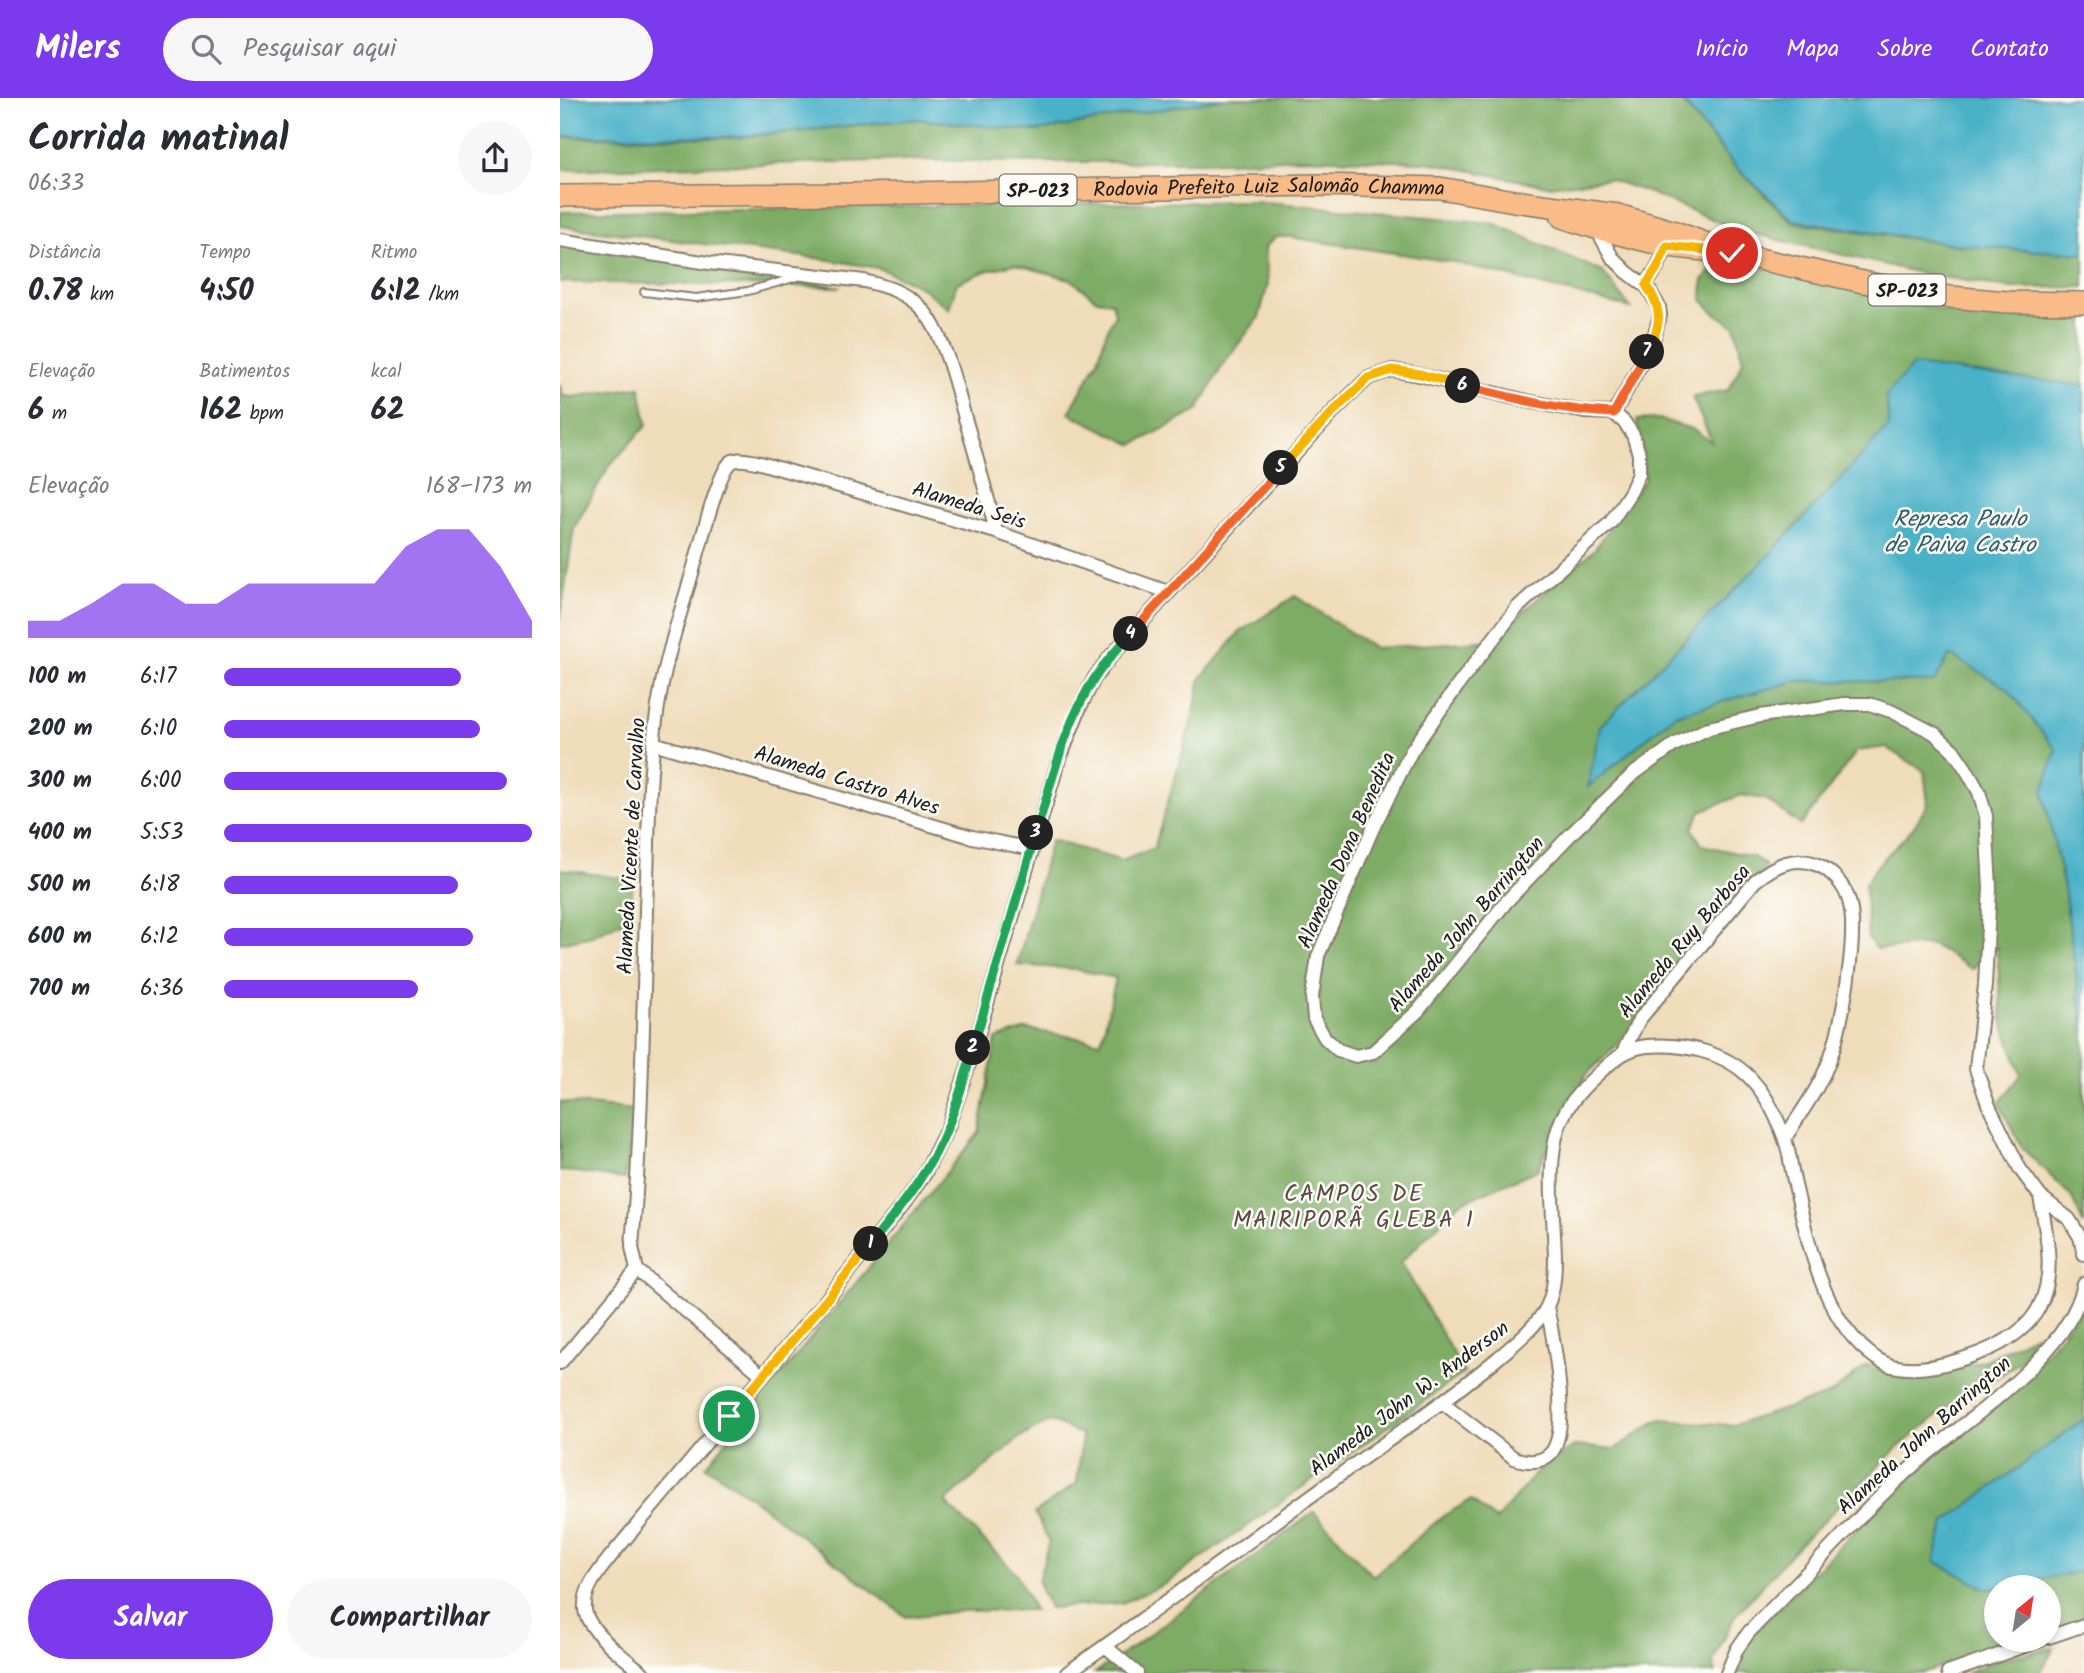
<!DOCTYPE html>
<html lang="pt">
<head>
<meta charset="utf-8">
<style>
  body { margin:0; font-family:Kalam,sans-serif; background:#f7f7f7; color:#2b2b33; height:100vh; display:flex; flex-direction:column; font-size:26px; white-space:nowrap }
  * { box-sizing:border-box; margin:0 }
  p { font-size:23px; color:#7c7c81 }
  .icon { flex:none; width:38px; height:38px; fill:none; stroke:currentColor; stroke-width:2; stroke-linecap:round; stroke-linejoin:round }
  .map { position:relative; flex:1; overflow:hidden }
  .details { display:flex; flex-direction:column; background:#fff; width:560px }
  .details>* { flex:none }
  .needle { width:46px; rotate:30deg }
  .tools { position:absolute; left:1424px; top:1477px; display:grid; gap:14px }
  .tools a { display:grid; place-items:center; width:77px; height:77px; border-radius:50%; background:#fff; box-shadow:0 4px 10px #0003; font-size:35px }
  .pin { position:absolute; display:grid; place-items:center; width:60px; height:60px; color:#fff; margin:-30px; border:4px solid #fff; border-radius:50%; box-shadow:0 2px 7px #0007 }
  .km { position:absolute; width:35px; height:35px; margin:-18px; border-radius:50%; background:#222; color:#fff; font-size:19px; line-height:35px; text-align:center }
  .round { display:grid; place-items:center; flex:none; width:74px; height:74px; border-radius:37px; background:#f7f7f7 }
  .overview { display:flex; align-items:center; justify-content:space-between; height:119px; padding:0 28px }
  h1 { font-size:38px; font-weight:600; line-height:52px }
  .figures { display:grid; grid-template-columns:repeat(3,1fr); gap:10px; height:119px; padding:7px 28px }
  .figures div { display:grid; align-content:center }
  .figures b { font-size:30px; font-weight:600 }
  .figures small { font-size:19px; font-weight:400 }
  .figures p { font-size:19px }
  .chart { height:196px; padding:14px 28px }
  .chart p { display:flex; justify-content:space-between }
  .chart svg { width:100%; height:126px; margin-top:7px; fill:#7c3aed; opacity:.7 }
  .button { display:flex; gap:14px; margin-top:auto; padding:14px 28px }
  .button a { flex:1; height:80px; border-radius:42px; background:#7c3aed; color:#fff; font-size:28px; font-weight:600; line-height:80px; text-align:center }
  .button a+a { background:#f7f7f7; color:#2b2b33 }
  ul { padding:0 28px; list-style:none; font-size:23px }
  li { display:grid; grid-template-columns:112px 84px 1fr; align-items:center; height:52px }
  li i { height:18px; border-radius:9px; background:#7c3aed }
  header { display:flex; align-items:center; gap:42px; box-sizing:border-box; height:98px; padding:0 35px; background:#7c3aed; color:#fff }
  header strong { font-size:33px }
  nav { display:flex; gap:38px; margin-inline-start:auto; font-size:24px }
  .search { width:490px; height:63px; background:#f7f7f7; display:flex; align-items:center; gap:18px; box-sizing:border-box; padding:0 24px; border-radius:38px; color:#7c7c81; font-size:26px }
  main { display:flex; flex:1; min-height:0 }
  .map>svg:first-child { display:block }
  .forest { fill:#7eac65; stroke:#4d6440; stroke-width:2 }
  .water { fill:#49b1c8; stroke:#326672; stroke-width:2 }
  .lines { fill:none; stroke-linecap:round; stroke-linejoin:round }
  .service-casing { stroke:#867c6b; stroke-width:10 }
  .minor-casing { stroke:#867c6b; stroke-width:16 }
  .primary-casing { stroke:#867c6b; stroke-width:24 }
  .service { stroke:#fff; stroke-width:6 }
  .minor { stroke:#fff; stroke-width:12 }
  .primary { stroke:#f9bc89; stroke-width:21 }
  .split-1-casing { stroke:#fff; stroke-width:14 }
  .split-2-casing { stroke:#fff; stroke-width:14 }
  .split-3-casing { stroke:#fff; stroke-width:14 }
  .split-4-casing { stroke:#fff; stroke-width:14 }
  .split-5-casing { stroke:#fff; stroke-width:14 }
  .split-6-casing { stroke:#fff; stroke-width:14 }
  .split-7-casing { stroke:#fff; stroke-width:14 }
  .split-8-casing { stroke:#fff; stroke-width:14 }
  .split-1 { stroke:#f5b400; stroke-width:9 }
  .split-2 { stroke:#22a559; stroke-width:9 }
  .split-3 { stroke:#22a559; stroke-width:9 }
  .split-4 { stroke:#22a559; stroke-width:9 }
  .split-5 { stroke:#f0652b; stroke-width:9 }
  .split-6 { stroke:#f5b400; stroke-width:9 }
  .split-7 { stroke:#f0652b; stroke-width:9 }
  .split-8 { stroke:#f5b400; stroke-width:9 }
  .labels { text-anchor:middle; stroke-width:5; stroke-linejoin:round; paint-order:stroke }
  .shield { fill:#fdfcf7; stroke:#605f5e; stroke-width:2 }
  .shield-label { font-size:19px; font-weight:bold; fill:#1c1c1c }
  .street-label { font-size:21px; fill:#1c1c1c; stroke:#fdfcf7 }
  .water-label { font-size:23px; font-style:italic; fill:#305f69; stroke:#fdfcf7 }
  .neighbourhood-label { font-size:23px; letter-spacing:2px; fill:#5b4943; stroke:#fdfcf7 }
</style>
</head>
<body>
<header>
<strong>Milers</strong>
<div class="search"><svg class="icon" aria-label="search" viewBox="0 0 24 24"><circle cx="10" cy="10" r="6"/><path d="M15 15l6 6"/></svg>Pesquisar aqui</div>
<nav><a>Início</a><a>Mapa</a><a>Sobre</a><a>Contato</a></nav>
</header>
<main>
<section class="details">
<div class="overview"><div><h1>Corrida matinal</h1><p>06:33</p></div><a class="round"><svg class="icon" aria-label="share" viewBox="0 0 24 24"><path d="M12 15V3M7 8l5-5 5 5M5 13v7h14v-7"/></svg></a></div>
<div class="figures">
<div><p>Distância</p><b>0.78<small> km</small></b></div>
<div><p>Tempo</p><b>4:50</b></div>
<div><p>Ritmo</p><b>6:12<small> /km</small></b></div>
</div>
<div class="figures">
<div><p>Elevação</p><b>6<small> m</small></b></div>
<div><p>Batimentos</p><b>162<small> bpm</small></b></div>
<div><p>kcal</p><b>62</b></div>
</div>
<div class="chart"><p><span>Elevação</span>168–173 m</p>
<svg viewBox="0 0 160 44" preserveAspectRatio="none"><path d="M0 44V38L10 38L20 32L30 25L40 25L50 32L60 32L70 25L80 25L90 25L100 25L110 25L120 12L130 6L140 6L150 19L160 38V44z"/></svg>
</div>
<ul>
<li><b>100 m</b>6:17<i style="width:77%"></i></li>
<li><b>200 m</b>6:10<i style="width:83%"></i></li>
<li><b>300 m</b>6:00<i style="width:92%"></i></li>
<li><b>400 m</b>5:53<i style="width:100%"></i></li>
<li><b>500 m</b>6:18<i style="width:76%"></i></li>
<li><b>600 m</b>6:12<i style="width:81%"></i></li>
<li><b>700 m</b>6:36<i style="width:63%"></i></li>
</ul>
<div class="button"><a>Salvar</a><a>Compartilhar</a></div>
</section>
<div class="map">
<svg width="1524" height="1575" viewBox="0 0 1524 1575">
  <rect width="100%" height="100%" fill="#fdfcf7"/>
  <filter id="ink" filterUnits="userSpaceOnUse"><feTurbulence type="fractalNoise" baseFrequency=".0143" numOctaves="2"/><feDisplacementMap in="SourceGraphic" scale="14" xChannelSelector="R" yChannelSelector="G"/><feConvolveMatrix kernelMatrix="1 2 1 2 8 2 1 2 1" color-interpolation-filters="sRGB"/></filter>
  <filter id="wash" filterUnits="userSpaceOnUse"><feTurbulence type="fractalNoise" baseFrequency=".00686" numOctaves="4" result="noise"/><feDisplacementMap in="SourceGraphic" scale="28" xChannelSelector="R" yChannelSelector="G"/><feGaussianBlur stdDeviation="1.57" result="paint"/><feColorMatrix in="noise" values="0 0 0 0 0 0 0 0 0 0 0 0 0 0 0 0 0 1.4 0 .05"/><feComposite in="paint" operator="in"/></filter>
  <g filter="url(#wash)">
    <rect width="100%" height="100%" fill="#efdcba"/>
    <path class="forest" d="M 666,0 L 1119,0 L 1175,68 L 1232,124 L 1406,148 L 1524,156 L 1524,189 L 1450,190 L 1364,176 L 1178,132 L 1090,95 L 1048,81 L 988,88 L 868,64 L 742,60 L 667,64 L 477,64 L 348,62 L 0,72 L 0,39 L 176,40 L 355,21 L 477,33 Z
      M 694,103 L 933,125 L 1043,174 L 1071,210 L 893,164 L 729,139 L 716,139 L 705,149 L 708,186 L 699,219 L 664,265 L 637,313 L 573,347 L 509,315 L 538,262 L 546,235 L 555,216 L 552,204 L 537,202 L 510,181 L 454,166 L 426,173 L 397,185 L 389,211 L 360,188 L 318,170 L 263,161 L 0,128 L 0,114 Z
      M 0,146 L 281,189 L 0,184 Z
      M 1159,163 L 1201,169 L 1313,194 L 1393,215 L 1524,223 L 1524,1127 L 1511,1098 L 1462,1050 L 1439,1005 L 1461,977 L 1442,922 L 1437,849 L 1412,871 L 1373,847 L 1316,851 L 1308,840 L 1305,786 L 1318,767 L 1353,730 L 1368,706 L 1364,673 L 1326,649 L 1297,653 L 1241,727 L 1205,701 L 1181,697 L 1141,713 L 1132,731 L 1142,747 L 1194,759 L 1206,768 L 1062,942 L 1026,977 L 977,1072 L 900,1105 L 841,1164 L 904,1275 L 605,1486 L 562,1505 L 489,1510 L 478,1484 L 489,1443 L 475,1415 L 517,1385 L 522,1337 L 490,1323 L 460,1339 L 385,1404 L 456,1475 L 474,1512 L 403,1513 L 346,1519 L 192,1400 L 146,1368 L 419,1035 L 436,941 L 466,931 L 541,944 L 556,880 L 514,871 L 457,867 L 491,742 L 562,763 L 594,750 L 633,619 L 641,580 L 680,534 L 735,498 L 814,550 L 937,542 L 967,510 L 1034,452 L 1085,381 L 1077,322 L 1099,321 L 1132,331 L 1152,344 L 1132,299 L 1168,292 L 1183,264 L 1175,228 L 1156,216 L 1142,202 L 1143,182 Z
      M 0,286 L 3,298 L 12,299 L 80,289 L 87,327 L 49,368 L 14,430 L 0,522 Z
      M 0,771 L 72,782 L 72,819 L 32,838 L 0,845 Z
      M 0,1004 L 75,1012 L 65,1081 L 17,1074 L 0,1073 Z
      M 1524,1209 L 1524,1525 L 1489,1536 L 1489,1489 L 1437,1489 L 1437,1542 L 1469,1542 L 1361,1575 L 1173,1575 L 1177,1561 L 1197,1532 L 1349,1378 L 1448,1298 Z
      M 1475,1237 L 1473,1253 L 1440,1278 L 1397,1302 L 1335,1352 L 1239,1447 L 1175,1518 L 1153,1563 L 1155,1575 L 535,1575 L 574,1548 L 754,1414 L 813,1478 L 883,1418 L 911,1402 L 936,1422 L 978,1373 L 1014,1348 L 1055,1351 L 1098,1322 L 1174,1327 L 1271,1296 L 1307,1267 L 1345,1281 L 1425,1262 Z
      M 1494,1550 L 1480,1575 L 1406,1575 L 1436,1562 Z"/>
    <path class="water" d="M 0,0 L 665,0 L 477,33 L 355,21 L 176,39 L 0,38 Z
      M 1120,0 L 1524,0 L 1524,156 L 1406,148 L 1233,122 L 1175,68 Z
      M 1353,267 L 1524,288 L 1524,933 L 1504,790 L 1483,694 L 1496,652 L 1447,590 L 1390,557 L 1374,584 L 1236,583 L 1115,617 L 1028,689 L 1040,628 L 1210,456 L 1329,328 L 1326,297 Z
      M 1524,1321 L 1524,1473 L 1426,1491 L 1374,1463 L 1385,1424 Z"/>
  </g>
  <g filter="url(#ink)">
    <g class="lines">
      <defs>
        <path id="service" d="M 84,194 L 136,200 L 188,193 L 237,179"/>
        <path id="minor" d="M 0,142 L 149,165 L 304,183 C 325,188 346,194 362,211 C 384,235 396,288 405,320 C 416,358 427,395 436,434
          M 1086,187 L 1097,170 L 1107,148
          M 1054,315 L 1065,325 L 1073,337 L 1079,356 L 1079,375 L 1071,393 L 1051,424 L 957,510 L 901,583 L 852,652 L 813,730 L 758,858 L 752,899 L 754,921 L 765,940 L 778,952 L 796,958 L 813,954 L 858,913 L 947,803 L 1013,734 L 1072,677 L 1114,647 L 1149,630 L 1200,618 L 1285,606 L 1309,606 L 1331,613 L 1374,635 L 1393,652 L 1406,671 L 1419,694 L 1426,718 L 1430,790 L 1425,887 L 1416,971 L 1428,1006 L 1460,1071 L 1480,1098 L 1509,1121 L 1520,1139 L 1524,1156
          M 93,645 L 412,739 L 472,751
          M 1063,954 L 1079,922 L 1195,783 C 1215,767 1234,757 1258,767 C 1272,773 1285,788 1289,803 C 1299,835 1282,928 1270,961 C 1260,989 1241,1014 1225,1040
          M 77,1172 L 72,1149 L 73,1135 C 83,1017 83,899 87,780 C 89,718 89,653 101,591 C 109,546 125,502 137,458 C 142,441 159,372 171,364 C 178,359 189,363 197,364 L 436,434 L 608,494
          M 77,1172 L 203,1278
          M 0,1265 L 77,1172
          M 882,1304 L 954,1360 C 966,1364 980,1366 990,1356 C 1012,1334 993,1238 987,1209
          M 1489,1539 L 1524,1527
          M 545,1548 L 577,1575
          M 83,1575 C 67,1562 26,1532 25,1511 C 23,1491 40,1472 51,1458 L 267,1201 L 345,1104 L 364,1077 L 388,1029 L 411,960 L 496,671 L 520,609 L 535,579 L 552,557 L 774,313 L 808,280 L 832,272 L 860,277 L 967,303 L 1025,314 L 1054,315 L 1092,246 L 1100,217 L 1099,209 L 1088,190 L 1067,174 L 1052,159 L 1036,130
          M 507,1575 C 608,1504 706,1430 806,1358 C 851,1327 896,1295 938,1260 C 955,1245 972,1232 984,1214 C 994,1198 995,1177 995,1158 C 994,1119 986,1065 999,1028 C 1006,1008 1022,990 1038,976 C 1054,962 1064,951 1087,948 C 1123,945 1167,954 1192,982 C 1206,997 1217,1019 1224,1039 C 1230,1054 1231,1071 1235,1087 C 1249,1147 1263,1224 1317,1261 C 1323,1264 1325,1266 1332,1268 C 1353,1273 1376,1269 1396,1263 C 1426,1254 1462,1240 1478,1211 C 1497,1177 1486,1135 1480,1098
          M 1167,1575 L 1177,1551 L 1189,1534 C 1214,1508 1239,1483 1264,1457 C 1290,1430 1315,1402 1343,1377 C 1397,1326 1508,1262 1524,1186
          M 1388,1575 L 1481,1542"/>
        <g id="primary">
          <path id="s1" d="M 0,98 L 295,96 L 760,87 L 880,90 L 954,103 L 1058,117 L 1115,134 L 1172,155"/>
          <path d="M 1002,119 L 1036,130 L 1107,148 L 1172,155 L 1303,184 L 1380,198 L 1447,204 L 1524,205"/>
        </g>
      </defs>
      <use href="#service" class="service-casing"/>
      <use href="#minor" class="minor-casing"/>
      <use href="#primary" class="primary-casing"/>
      <use href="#service" class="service"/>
      <use href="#minor" class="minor"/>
      <use href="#primary" class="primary"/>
    </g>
  </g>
  <g class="lines" filter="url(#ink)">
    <defs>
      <path id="split-1" d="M 169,1318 L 267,1201 L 311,1146"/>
      <path id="split-2" d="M 311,1146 C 341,1109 371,1072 388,1028 C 398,1003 406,976 413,950"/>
      <path id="split-3" d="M 413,950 L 476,735"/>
      <path id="split-4" d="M 476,735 C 492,683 505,624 536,578 C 546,563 559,549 571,536"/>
      <path id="split-5" d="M 571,536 L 721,370"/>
      <path id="split-6" d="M 721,370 L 774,313 L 808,280 L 832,272 L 860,276 L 903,288"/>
      <path id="split-7" d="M 903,288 C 953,300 1003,313 1054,315 L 1087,254"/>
      <path id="split-8" d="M 1087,254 C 1101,228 1104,212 1086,187 L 1097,170 L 1107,148 L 1172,155"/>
    </defs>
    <use href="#split-1" class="split-1-casing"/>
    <use href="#split-2" class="split-2-casing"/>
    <use href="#split-3" class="split-3-casing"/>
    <use href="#split-4" class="split-4-casing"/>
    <use href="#split-5" class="split-5-casing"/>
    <use href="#split-6" class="split-6-casing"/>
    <use href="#split-7" class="split-7-casing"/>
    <use href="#split-8" class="split-8-casing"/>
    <use href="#split-1" class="split-1"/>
    <use href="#split-2" class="split-2"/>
    <use href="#split-3" class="split-3"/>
    <use href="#split-4" class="split-4"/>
    <use href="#split-5" class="split-5"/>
    <use href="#split-6" class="split-6"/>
    <use href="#split-7" class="split-7"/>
    <use href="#split-8" class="split-8"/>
  </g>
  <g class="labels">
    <g class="shield">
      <rect x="439.5" y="76.5" width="77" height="31" rx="5"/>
      <rect x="1308.5" y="176.5" width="77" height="31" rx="5"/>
    </g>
    <g class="shield-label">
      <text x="478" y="99">SP-023</text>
      <text x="1347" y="199">SP-023</text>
    </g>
    <g class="street-label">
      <text dy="7" stroke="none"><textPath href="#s1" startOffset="709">Rodovia Prefeito Luiz Salomão Chamma</textPath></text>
      <text transform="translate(409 407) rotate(17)" y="7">Alameda Seis</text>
      <text transform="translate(287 682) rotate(17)" y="7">Alameda Castro Alves</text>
      <text transform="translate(71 748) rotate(-87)" y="7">Alameda Vicente de Carvalho</text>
      <text transform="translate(786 752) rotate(-66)" y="7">Alameda Dona Benedita</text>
      <text transform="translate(906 826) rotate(-49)" y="7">Alameda John Barrington</text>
      <text transform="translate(1124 843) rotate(-50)" y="7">Alameda Ruy Barbosa</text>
      <text transform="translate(849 1300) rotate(-37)" y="7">Alameda John W. Anderson</text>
      <text transform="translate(1364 1337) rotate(-42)" y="7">Alameda John Barrington</text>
    </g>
    <g class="water-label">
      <text x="1400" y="428">Represa Paulo<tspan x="1400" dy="26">de Paiva Castro</tspan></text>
    </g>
    <g class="neighbourhood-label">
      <text x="794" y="1103">CAMPOS DE<tspan x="794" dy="26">MAIRIPORÃ GLEBA 1</tspan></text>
    </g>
  </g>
</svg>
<div class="tools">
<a><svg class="needle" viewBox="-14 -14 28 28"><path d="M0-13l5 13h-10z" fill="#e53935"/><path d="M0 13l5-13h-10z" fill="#7c7c81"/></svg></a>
</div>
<div class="pin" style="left:169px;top:1318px;background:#1e9e55"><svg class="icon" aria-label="arrive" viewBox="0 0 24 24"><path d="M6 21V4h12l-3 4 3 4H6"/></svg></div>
<div class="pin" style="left:1172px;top:155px;background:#d93025"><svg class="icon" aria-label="check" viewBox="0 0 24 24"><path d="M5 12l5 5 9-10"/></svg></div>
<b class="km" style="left:311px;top:1146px">1</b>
<b class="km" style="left:413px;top:950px">2</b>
<b class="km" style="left:476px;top:735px">3</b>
<b class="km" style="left:571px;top:536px">4</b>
<b class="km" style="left:721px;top:370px">5</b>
<b class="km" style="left:903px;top:288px">6</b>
<b class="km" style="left:1087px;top:254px">7</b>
</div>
</main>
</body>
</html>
